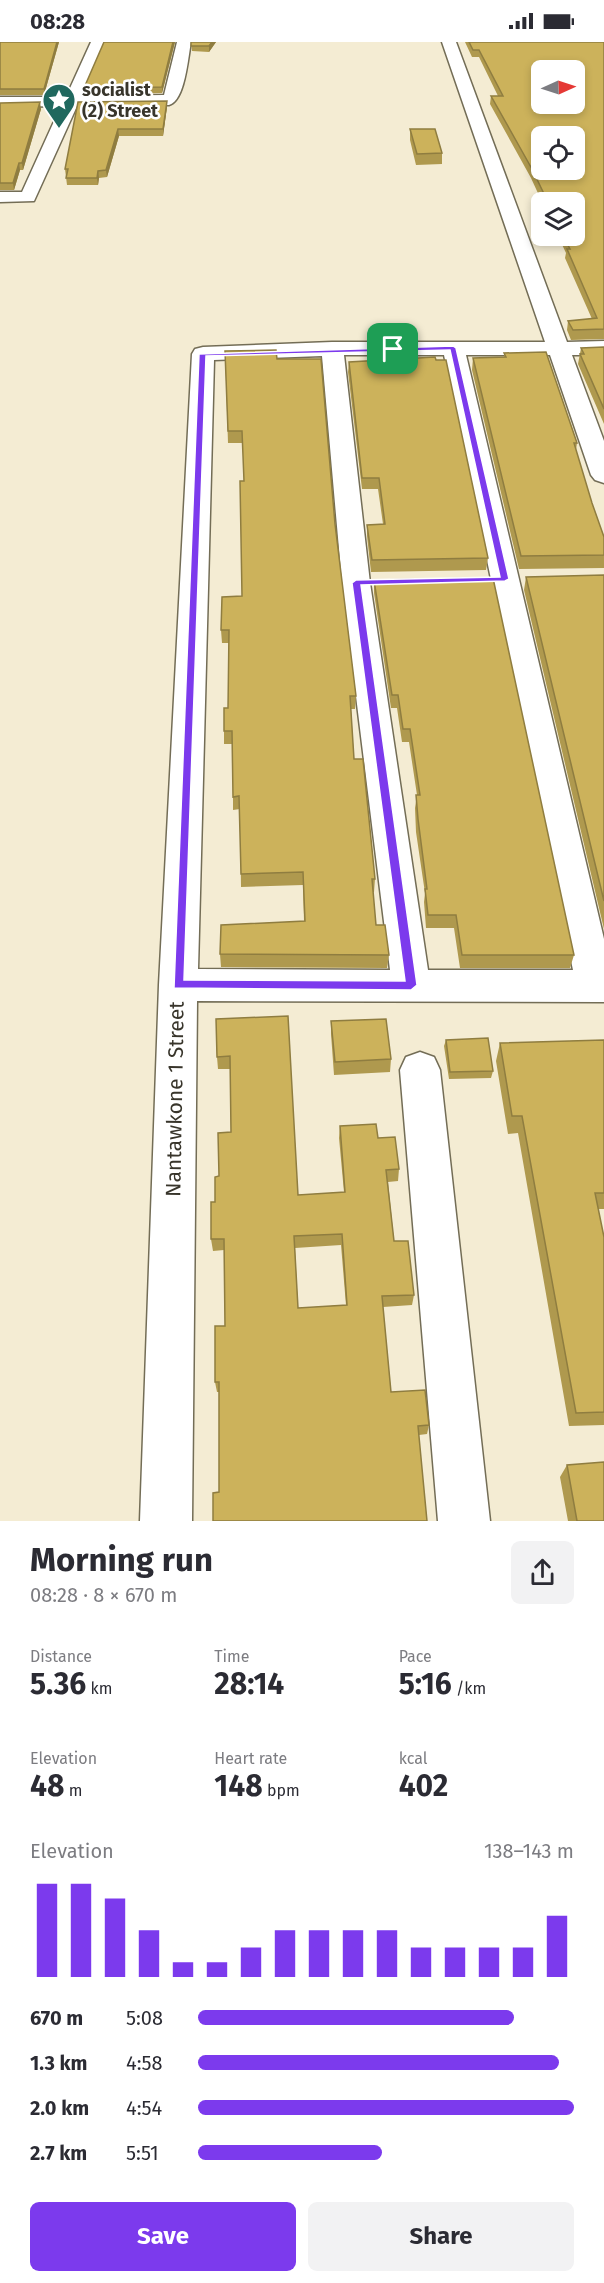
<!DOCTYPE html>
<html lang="en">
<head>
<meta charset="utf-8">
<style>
  body { margin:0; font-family:"Fira Sans",sans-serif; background:#f2f2f3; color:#2b2b33; height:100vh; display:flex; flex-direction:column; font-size:22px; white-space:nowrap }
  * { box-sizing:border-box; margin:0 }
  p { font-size:20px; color:#7c7c81 }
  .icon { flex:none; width:33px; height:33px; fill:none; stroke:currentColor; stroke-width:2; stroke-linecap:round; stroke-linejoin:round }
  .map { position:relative; height:1479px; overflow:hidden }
  .side { display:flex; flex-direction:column; background:#fff; flex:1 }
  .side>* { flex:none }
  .needle { width:39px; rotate:87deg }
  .fabs { position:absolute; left:531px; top:18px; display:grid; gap:12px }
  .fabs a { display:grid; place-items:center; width:54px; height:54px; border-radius:9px; background:#fff; box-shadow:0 3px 9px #0003; font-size:30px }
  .pin { position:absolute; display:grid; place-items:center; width:51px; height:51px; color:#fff; margin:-26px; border-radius:12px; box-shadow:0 3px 9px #0006 }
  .round { display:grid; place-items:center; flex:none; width:63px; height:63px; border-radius:9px; background:#f2f2f3 }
  .head { display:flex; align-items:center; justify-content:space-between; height:102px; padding:0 30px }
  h1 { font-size:33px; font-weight:700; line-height:45px }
  .stats { display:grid; grid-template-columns:repeat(3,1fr); gap:9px; height:102px; padding:6px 30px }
  .stats div { display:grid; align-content:center }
  .stats b { font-size:30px; font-weight:700 }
  .stats small { font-size:16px; font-weight:400 }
  .stats p { font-size:16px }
  .chart { height:168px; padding:12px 30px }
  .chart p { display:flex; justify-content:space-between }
  .chart svg { width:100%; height:108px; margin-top:6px; stroke:#7c3aed; stroke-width:6 }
  .cta { display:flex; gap:12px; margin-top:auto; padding:12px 30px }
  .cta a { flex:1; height:69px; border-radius:9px; background:#7c3aed; color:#fff; font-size:24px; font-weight:700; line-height:69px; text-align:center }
  .cta a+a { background:#f2f2f3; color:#2b2b33 }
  ul { padding:0 30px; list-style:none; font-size:20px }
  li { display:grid; grid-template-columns:96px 72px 1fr; align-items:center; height:45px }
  li i { height:15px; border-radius:8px; background:#7c3aed }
  .status { display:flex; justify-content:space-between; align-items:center; height:42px; padding:0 30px; background:#fff; direction:ltr }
  .status svg { height:16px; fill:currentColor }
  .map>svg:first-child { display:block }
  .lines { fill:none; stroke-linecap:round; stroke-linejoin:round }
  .minor-casing { stroke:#736d56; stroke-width:3 }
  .minor { fill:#fff; fill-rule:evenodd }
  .wall { fill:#af994e; fill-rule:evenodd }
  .shaded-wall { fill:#8f7d40 }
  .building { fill:#ccb25b; stroke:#8f7d40; stroke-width:1.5; fill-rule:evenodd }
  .route { fill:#7c3aed; stroke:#fff; stroke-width:1.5; fill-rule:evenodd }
  .labels { text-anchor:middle; stroke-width:5; stroke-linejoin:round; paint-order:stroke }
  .far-poi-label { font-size:18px; font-weight:bold; fill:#38352b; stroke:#fff; text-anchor:start }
  .street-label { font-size:21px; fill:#38352b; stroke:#fff }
</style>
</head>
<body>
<div class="status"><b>08:28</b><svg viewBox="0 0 49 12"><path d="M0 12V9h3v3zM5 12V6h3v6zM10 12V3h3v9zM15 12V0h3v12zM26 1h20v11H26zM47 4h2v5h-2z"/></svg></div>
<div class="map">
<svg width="604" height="1479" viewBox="0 0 604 1479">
  <rect width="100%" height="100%" fill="#f4ecd3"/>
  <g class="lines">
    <defs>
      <path id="minor" d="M 91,0 L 105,0 L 81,54 L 164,53 L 177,0 L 191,0 C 188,15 185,59 169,63 L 77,64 L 34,159 L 0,160 L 0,150 L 22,150 L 61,64 L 0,65 L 0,55 L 66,55 Z
        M 442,0 L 456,0 L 567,300 L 604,299 L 604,313 L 572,313 L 604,399 L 604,441 L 595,438 L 591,433 L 550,313 L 466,313 L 604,897 L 604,960 L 197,959 L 192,1479 L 140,1479 L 159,943 L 192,312 L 195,307 L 203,305 L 332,300 L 545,300 ZM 344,313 L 444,313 L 573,928 L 428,928 L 370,541 ZM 322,314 L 342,541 L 390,928 L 198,927 L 214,318 Z
        M 420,1010 L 434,1015 L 440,1028 L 490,1479 L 438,1479 L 400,1028 L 406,1015 Z"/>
    </defs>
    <use href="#minor" class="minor-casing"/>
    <use href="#minor" class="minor"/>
  </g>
  <path class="wall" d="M 0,0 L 59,0 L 44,53 L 0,53 Z
    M 104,0 L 175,0 L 162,51 L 84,52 L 84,46 Z
    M 191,0 L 216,0 L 209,10 L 192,9 Z
    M 465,0 L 604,0 L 604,297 L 571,298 L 567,288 L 568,279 L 592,277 L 565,216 L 566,211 L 558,194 L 574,194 L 574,160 L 542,160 L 531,136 L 490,62 L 491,54 L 498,54 L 479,15 L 472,15 Z
    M 78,60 L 167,65 L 163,94 L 119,94 L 107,135 L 99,136 L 98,143 L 67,143 L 65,127 Z
    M 0,61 L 41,67 L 23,128 L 20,128 L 14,148 L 0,148 Z
    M 410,87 L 442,111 L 442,122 L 416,123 L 410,98 Z
    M 604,305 L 604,382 L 578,322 L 581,306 Z
    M 225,309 L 277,317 L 335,482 L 356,654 L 355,667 L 351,667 L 354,717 L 375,837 L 374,850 L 373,850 L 376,883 L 389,913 L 387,926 L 221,925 L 220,912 L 304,879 L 303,843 L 241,845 L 240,767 L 233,768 L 233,702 L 224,702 L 224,689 L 228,666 L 229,601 L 222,601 L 221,588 L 242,554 L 244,439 L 243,401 L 228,401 Z
    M 504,311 L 577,401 L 576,408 L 592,461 L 604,495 L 604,526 L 519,527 L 472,328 L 473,316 L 504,315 Z
    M 349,320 L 488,516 L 486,528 L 371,530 L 367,494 L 367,483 L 383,482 L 378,447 L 362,447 L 348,330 Z
    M 604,533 L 604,887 L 524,548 L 526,535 Z
    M 374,538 L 574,913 L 570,926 L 460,926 L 454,886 L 426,886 L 424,860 L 425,851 L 416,790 L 415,766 L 417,753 L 409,700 L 402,700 L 397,666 L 391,666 L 374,551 Z
    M 216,977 L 298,1153 L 344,1150 L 339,1096 L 340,1084 L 378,1096 L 399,1127 L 398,1139 L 388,1140 L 394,1199 L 414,1253 L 412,1263 L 383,1265 L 391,1350 L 429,1383 L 427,1392 L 419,1393 L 219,1450 L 219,1350 L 217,1350 L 215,1340 L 225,1284 L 224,1208 L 213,1209 L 211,1197 L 215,1160 L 231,1090 L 230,1027 L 218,1027 L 217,1015 ZM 341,1203 L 346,1263 L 298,1266 L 295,1206 Z
    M 331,979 L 391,1017 L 390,1030 L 334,1033 L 331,992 Z
    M 446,998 L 493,1029 L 491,1036 L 449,1037 L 444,1004 Z
    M 604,998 L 604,1167 L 598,1167 L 604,1195 L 604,1383 L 569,1384 L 518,1091 L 508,1092 L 496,1019 L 500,1001 Z
    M 567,1423 L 604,1479 L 568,1479 L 560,1435 Z"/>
  <path class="shaded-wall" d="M 57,0 L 59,0 L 44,53 L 44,47 Z
    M 173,0 L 175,0 L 162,51 L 162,45 Z
    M 212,0 L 216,0 L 209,10 L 209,4 Z
    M 167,59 L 167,65 L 163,94 L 163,87 Z
    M 40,60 L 41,67 L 23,128 L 22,121 Z
    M 118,87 L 119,94 L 107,135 L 106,128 Z
    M 19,121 L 20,128 L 14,148 L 13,141 Z
    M 98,129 L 99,136 L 98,143 L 97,136 Z"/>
  <path class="building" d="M 0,0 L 57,0 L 44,47 L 0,47 Z
    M 104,0 L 173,0 L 162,45 L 84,46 Z
    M 191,0 L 212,0 L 209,4 L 191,4 Z
    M 469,0 L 604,0 L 604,287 L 573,288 L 568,279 L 597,276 L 567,207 L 570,207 L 563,194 L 574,194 L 574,160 L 548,160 L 532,127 L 491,54 L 503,54 L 479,8 L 473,8 ZM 542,28 L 574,28 L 574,62 L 542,62 ZM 542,94 L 574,94 L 574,128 L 542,128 Z
    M 167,59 L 163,87 L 118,87 L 106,128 L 98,129 L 97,136 L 66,136 L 68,127 L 65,127 L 78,60 Z
    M 40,60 L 22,121 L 19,121 L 13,141 L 0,141 L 0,61 Z
    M 410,87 L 435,87 L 442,111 L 417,112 Z
    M 604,305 L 604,367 L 580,312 L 584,312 L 581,306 Z
    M 276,308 L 277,317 L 321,317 L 335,482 L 356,654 L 350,654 L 354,717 L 363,717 L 375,837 L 372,837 L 376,883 L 385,883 L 389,913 L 220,912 L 221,883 L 305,879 L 303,830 L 241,832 L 239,754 L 233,755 L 232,689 L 224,689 L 224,666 L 228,666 L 229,588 L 221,588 L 222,555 L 242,554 L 240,439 L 244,439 L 242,389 L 228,389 L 225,309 Z
    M 546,310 L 577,401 L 574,401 L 592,461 L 604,495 L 604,513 L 521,514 L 473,316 L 506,315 L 504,311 Z
    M 435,315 L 436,318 L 446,318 L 488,516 L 372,518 L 367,483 L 385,482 L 379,436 L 362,436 L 349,320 Z
    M 604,533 L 604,859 L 526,535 Z
    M 493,536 L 574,913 L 462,913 L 456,873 L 428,873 L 425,847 L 427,847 L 418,777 L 416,753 L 420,753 L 410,687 L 403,687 L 398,653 L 392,653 L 374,538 Z
    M 288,974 L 298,1153 L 345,1150 L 340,1084 L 376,1082 L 378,1096 L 395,1095 L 399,1127 L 386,1128 L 394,1199 L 408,1199 L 414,1253 L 382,1254 L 391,1350 L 425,1348 L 429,1383 L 418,1384 L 427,1479 L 213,1479 L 213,1451 L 219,1450 L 219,1340 L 215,1340 L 215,1284 L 225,1284 L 224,1197 L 211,1197 L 211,1160 L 215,1160 L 215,1135 L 219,1134 L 218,1091 L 231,1090 L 230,1014 L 217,1015 L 216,977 ZM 342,1192 L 347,1263 L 298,1266 L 294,1194 Z
    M 386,977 L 391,1017 L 335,1020 L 331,979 Z
    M 488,996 L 493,1029 L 450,1030 L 446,998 Z
    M 604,998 L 604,1151 L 595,1151 L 604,1195 L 604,1370 L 576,1371 L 522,1074 L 512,1074 L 500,1001 Z
    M 604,1420 L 604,1479 L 577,1479 L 567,1423 Z"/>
  <path class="route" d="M 453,304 L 456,306 L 509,537 L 505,539 L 361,543 L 417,943 L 411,948 L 174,946 L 199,312 ZM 450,308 L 500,535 L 356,538 L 352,541 L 405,939 L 184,938 L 206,314 Z"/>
  <defs>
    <symbol id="sight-pin" viewBox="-11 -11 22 30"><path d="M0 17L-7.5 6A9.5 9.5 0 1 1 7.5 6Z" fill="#20685e" stroke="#fff"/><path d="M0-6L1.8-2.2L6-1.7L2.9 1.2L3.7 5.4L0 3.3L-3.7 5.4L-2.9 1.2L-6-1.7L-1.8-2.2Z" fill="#fff"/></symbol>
  </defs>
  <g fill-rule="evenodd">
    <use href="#sight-pin" x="40" y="39" width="38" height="52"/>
  </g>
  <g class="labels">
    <g class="far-poi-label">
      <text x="82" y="54">socialist<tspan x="82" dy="21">(2) Street</tspan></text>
    </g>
    <g class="street-label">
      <text transform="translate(175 1057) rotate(-89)" y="7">Nantawkone 1 Street</text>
    </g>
  </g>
</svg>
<div class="fabs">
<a><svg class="needle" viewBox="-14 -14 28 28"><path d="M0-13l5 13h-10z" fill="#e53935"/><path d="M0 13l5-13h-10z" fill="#7c7c81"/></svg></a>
<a><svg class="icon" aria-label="locate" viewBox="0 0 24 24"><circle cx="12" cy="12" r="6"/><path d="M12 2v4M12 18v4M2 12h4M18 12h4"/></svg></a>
<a><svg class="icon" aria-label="layers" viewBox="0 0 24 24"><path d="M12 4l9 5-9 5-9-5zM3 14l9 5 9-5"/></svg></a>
</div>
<div class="pin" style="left:393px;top:307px;background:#1e9e55"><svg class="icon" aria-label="arrive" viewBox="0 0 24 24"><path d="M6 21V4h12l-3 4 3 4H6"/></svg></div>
</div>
<section class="side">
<div class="head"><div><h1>Morning run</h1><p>08:28 · 8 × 670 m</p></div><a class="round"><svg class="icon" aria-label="share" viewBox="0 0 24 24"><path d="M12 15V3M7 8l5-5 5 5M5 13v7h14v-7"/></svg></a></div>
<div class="stats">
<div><p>Distance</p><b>5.36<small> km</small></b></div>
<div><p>Time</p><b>28:14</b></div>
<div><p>Pace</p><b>5:16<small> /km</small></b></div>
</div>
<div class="stats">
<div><p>Elevation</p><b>48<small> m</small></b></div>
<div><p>Heart rate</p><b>148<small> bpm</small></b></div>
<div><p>kcal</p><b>402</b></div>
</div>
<div class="chart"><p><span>Elevation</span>138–143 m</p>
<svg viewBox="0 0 160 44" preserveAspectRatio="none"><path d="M5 44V6M15 44V6M25 44V12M35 44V25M45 44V38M55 44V38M65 44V32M75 44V25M85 44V25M95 44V25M105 44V25M115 44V32M125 44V32M135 44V32M145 44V32M155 44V19"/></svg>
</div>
<ul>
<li><b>670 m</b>5:08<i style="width:84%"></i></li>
<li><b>1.3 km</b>4:58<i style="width:96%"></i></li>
<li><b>2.0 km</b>4:54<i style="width:100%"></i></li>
<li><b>2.7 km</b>5:51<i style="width:49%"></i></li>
</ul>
<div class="cta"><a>Save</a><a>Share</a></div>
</section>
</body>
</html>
